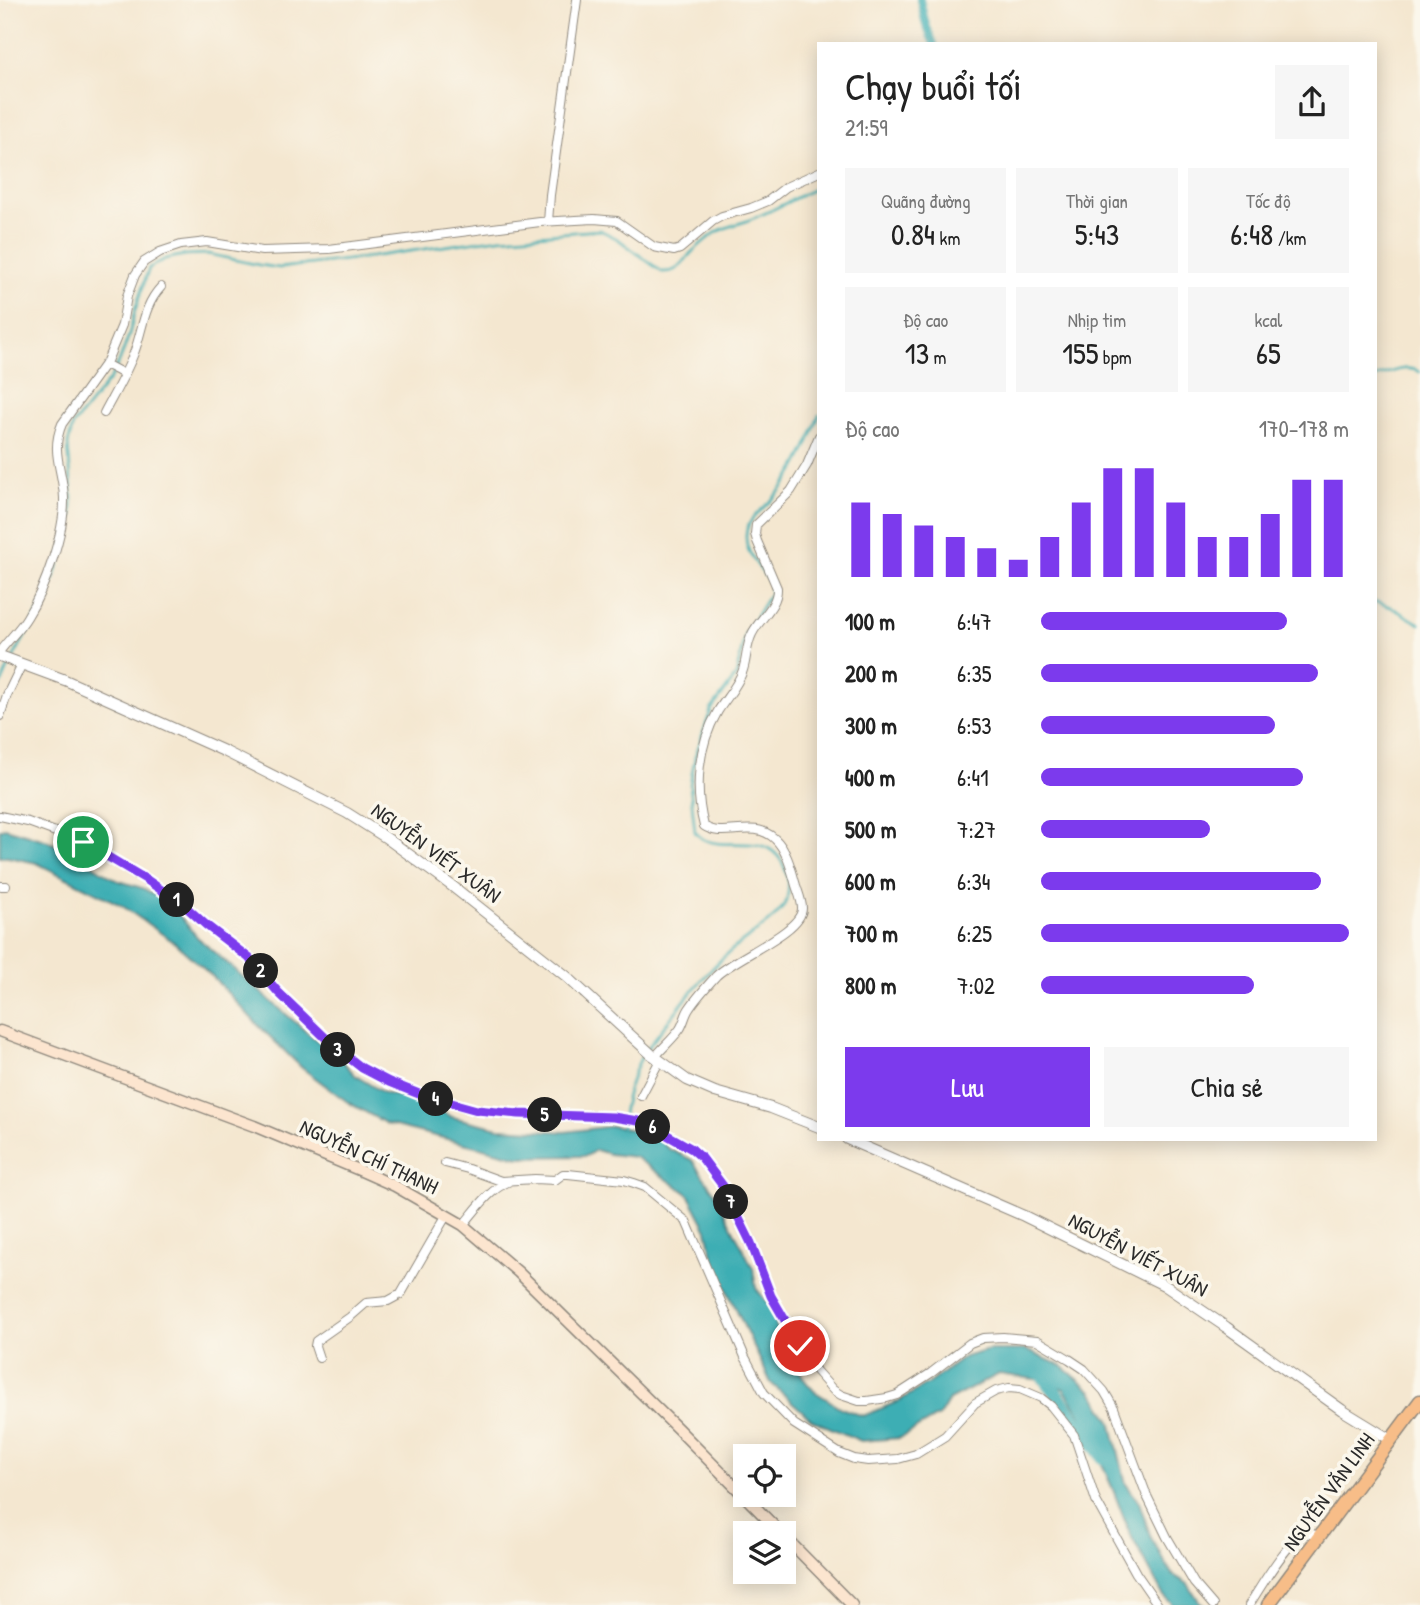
<!DOCTYPE html>
<html lang="vi">
<head>
<meta charset="utf-8">
<style>
  body { margin:0; font-family:"Patrick Hand",sans-serif; background:#f6f6f6; color:#222; height:100vh; display:flex; flex-direction:column; font-size:26px; white-space:nowrap }
  * { box-sizing:border-box; margin:0 }
  p { font-size:23px; color:#767676 }
  .icon { flex:none; width:38px; height:38px; fill:none; stroke:currentColor; stroke-width:2; stroke-linecap:round; stroke-linejoin:round }
  .map { position:relative; flex:1; overflow:hidden }
  .details { position:absolute; left:817px; top:42px; width:560px; height:1099px; display:flex; flex-direction:column; background:#fff; border-radius:0px; box-shadow:0 4px 18px #0003 }
  .details>* { flex:none }
  .controls { position:absolute; left:733px; top:1444px; display:grid; gap:14px }
  .controls a { display:grid; place-items:center; width:63px; height:63px; border-radius:0px; background:#fff; box-shadow:0 4px 18px #0003; font-size:35px }
  .pin { position:absolute; display:grid; place-items:center; width:60px; height:60px; color:#fff; margin:-30px; border:4px solid #fff; border-radius:50%; box-shadow:0 2px 7px #0007 }
  .km { position:absolute; width:35px; height:35px; margin:-18px; border-radius:50%; background:#222; color:#fff; font-size:19px; line-height:35px; text-align:center }
  .round { display:grid; place-items:center; flex:none; width:74px; height:74px; border-radius:0px; background:#f6f6f6 }
  .headline { display:flex; align-items:center; justify-content:space-between; height:119px; padding:0 28px }
  h1 { font-size:38px; font-weight:600; line-height:52px }
  .figures { display:grid; grid-template-columns:repeat(3,1fr); gap:10px; height:119px; padding:7px 28px }
  .figures div { display:grid; align-content:center; border-radius:0px; background:#f6f6f6; text-align:center }
  .figures b { font-size:30px; font-weight:600 }
  .figures small { font-size:19px; font-weight:400 }
  .figures p { font-size:19px }
  .chart { height:196px; padding:14px 28px }
  .chart p { display:flex; justify-content:space-between }
  .chart svg { width:100%; height:126px; margin-top:7px; stroke:#7c3aed; stroke-width:6 }
  .primary-button { display:flex; gap:14px; margin-top:auto; padding:14px 28px }
  .primary-button a { flex:1; height:80px; border-radius:0px; background:#7c3aed; color:#fff; font-size:28px; font-weight:600; line-height:80px; text-align:center }
  .primary-button a+a { background:#f6f6f6; color:#222 }
  ul { padding:0 28px; list-style:none; font-size:23px }
  li { display:grid; grid-template-columns:112px 84px 1fr; align-items:center; height:52px }
  li i { height:18px; border-radius:9px; background:#7c3aed }
  .map>svg:first-child { display:block }
  .water { fill:#3caeb4; stroke:#346c70; stroke-width:2 }
  .lines { fill:none; stroke-linecap:round; stroke-linejoin:round }
  .stream { stroke:#3caeb4; stroke-width:2.5 }
  .canal { stroke:#3caeb4; stroke-width:8 }
  .river { stroke:#3caeb4; stroke-width:14 }
  .minor-casing { stroke:#90897e; stroke-width:10 }
  .tertiary-casing { stroke:#90897e; stroke-width:12 }
  .secondary-casing { stroke:#90897e; stroke-width:13 }
  .trunk-casing { stroke:#90897e; stroke-width:15 }
  .minor { stroke:#fff; stroke-width:8 }
  .tertiary { stroke:#fff; stroke-width:10 }
  .secondary { stroke:#fce5cf; stroke-width:10 }
  .trunk { stroke:#f7bd88; stroke-width:12 }
  .route-casing { stroke:#fff; stroke-width:14 }
  .route { stroke:#7c3aed; stroke-width:9 }
  .labels { text-anchor:middle; stroke-width:7; stroke-linejoin:round; paint-order:stroke }
  .street-label { font-size:21px; fill:#2b2b2b; stroke:#fbf7ec }
</style>
</head>
<body>
<div class="map">
<svg width="1420" height="1605" viewBox="0 0 1420 1605">
  <rect width="100%" height="100%" fill="#fbf7ec"/>
  <filter id="ink" filterUnits="userSpaceOnUse"><feTurbulence type="fractalNoise" baseFrequency=".0143" numOctaves="2"/><feDisplacementMap in="SourceGraphic" scale="14" xChannelSelector="R" yChannelSelector="G"/><feConvolveMatrix kernelMatrix="1 2 1 2 8 2 1 2 1" color-interpolation-filters="sRGB"/></filter>
  <filter id="wash" filterUnits="userSpaceOnUse"><feTurbulence type="fractalNoise" baseFrequency=".00686" numOctaves="4" result="noise"/><feDisplacementMap in="SourceGraphic" scale="28" xChannelSelector="R" yChannelSelector="G"/><feGaussianBlur stdDeviation="1.57" result="paint"/><feColorMatrix in="noise" values="0 0 0 0 0 0 0 0 0 0 0 0 0 0 0 0 0 1.4 0 .05"/><feComposite in="paint" operator="in"/></filter>
  <g filter="url(#wash)">
    <rect width="100%" height="100%" fill="#f4e7d0"/>
    <path class="water" d="M 5,828 L 48,841 L 80,857 L 116,880 L 142,888 L 169,903 L 198,938 L 310,1035 L 338,1056 L 356,1076 L 384,1093 L 422,1102 L 452,1117 L 499,1128 L 565,1132 L 613,1126 L 653,1134 L 669,1149 L 692,1160 L 714,1192 L 753,1268 L 756,1288 L 769,1305 L 781,1340 L 806,1382 L 814,1391 L 841,1408 L 863,1416 L 897,1402 L 929,1383 L 964,1357 L 989,1350 L 1026,1350 L 1062,1366 L 1092,1391 L 1111,1421 L 1126,1484 L 1139,1502 L 1151,1538 L 1172,1574 L 1188,1584 L 1199,1601 L 1204,1605 L 1173,1605 L 1163,1595 L 1130,1534 L 1112,1487 L 1079,1412 L 1064,1389 L 1041,1380 L 999,1374 L 949,1400 L 940,1415 L 900,1438 L 861,1441 L 812,1420 L 771,1383 L 715,1265 L 707,1230 L 688,1194 L 635,1157 L 609,1154 L 596,1150 L 586,1156 L 519,1157 L 387,1124 L 349,1103 L 302,1068 L 256,1023 L 212,976 L 175,943 L 121,905 L 37,863 L 8,857 L 0,857 L 0,829 Z"/>
    <g class="lines">
      <path class="stream" d="M 1376,377 C 1391,373 1405,364 1420,372
        M 1376,602 L 1391,607 L 1420,624
        M 13,658 L 35,619 L 55,577 L 72,518 L 72,495 L 68,444 L 73,425 L 110,379 L 120,360 L 129,335 L 135,310 L 149,268 L 165,259 L 185,255 L 208,254 L 259,265 L 279,268 L 364,258 L 499,238 L 600,230 L 618,239 L 662,272 C 680,273 682,262 692,252 C 699,246 706,239 714,234 C 725,226 737,225 749,220 C 773,211 795,197 819,187
        M 0,687 L 10,664
        M 622,1131 C 622,1109 629,1084 638,1064 C 643,1052 652,1043 659,1033 C 683,1003 704,973 733,949 C 747,937 778,919 785,903 C 792,889 787,864 775,853 C 757,836 724,850 703,839 C 700,837 697,834 695,832 L 690,785 L 695,757 L 711,710 L 736,676 L 745,634 L 770,594 L 771,583 C 760,568 745,554 746,535 C 747,519 761,511 771,501 C 794,477 809,445 819,415"/>
      <path class="canal" d="M 920,0 L 926,25 L 934,44"/>
      <path class="river" d="M 1036,1367 L 1104,1458"/>
    </g>
  </g>
  <g filter="url(#ink)">
    <g class="lines">
      <defs>
        <path id="minor" d="M 548,222 L 550,195 L 577,0
          M 105,364 L 124,374
          M 104,413 C 114,394 126,374 134,353 C 143,330 143,306 161,287
          M 0,651 C 9,639 20,629 27,617 C 45,589 65,531 64,498 C 63,470 50,452 62,424 L 107,361 L 122,325 L 127,296 L 135,275 L 144,262 L 160,252 L 181,245 L 207,242 L 262,251 L 329,249 L 540,222 L 594,219 L 617,221 L 654,247 L 674,251 L 680,249 L 686,244 L 713,221 L 722,216 L 751,208 L 768,201 L 786,187 L 819,172
          M 0,716 L 7,695 L 22,664
          M 0,816 L 28,822 L 83,842 L 172,896 L 206,925 L 249,958 L 278,992 L 334,1047 L 362,1068 L 394,1085 L 419,1094 L 477,1110 L 519,1114 L 613,1117 L 638,1121 L 653,1127 L 692,1149 L 702,1158 L 723,1186 L 751,1243 L 771,1296 L 790,1329 L 816,1371 L 833,1390 L 841,1395 L 859,1401 L 867,1401 L 887,1398 L 897,1395 L 931,1373 L 970,1343 L 983,1338 L 1003,1337 L 1037,1340 L 1069,1359 L 1084,1369 L 1104,1391 L 1114,1408 L 1147,1496 L 1167,1537 L 1194,1583 L 1213,1605
          M 0,886 L 6,886
          M 655,1057 C 663,1047 673,1039 680,1029 C 684,1023 685,1015 689,1009 C 696,998 707,986 716,976 C 734,958 803,931 802,908 C 802,900 797,890 795,882 C 791,868 786,849 775,839 C 753,818 724,840 704,826 C 694,788 698,745 718,711 C 726,698 738,686 743,670 C 747,658 746,646 752,634 C 759,619 778,606 777,588 L 757,541 L 755,534 L 756,525 L 791,491 L 807,465 L 819,436
          M 641,1096 L 660,1060
          M 445,1163 L 468,1169 L 501,1181 L 535,1179 L 555,1180 L 563,1174 L 568,1174 L 624,1180 L 634,1183 L 645,1187 L 686,1221 L 745,1357 L 764,1393 L 794,1424 L 839,1453 L 854,1459 L 868,1461 L 898,1459 L 916,1454 L 945,1436 L 975,1403 L 996,1391 L 1009,1388 L 1020,1389 L 1041,1398 L 1051,1406 L 1074,1435 L 1096,1501 L 1136,1573 L 1158,1605
          M 463,1225 C 476,1210 489,1190 508,1182
          M 319,1358 L 315,1346 L 316,1341 L 350,1317 L 366,1303 L 388,1301 L 401,1294 L 446,1216
          M 1249,1605 C 1259,1590 1288,1539 1305,1534 C 1309,1533 1316,1535 1321,1535"/>
        <path id="tertiary" d="M 0,656 L 65,680 L 224,751 L 347,813 L 385,837 L 452,886 L 566,976 L 651,1054 L 687,1080 L 715,1092 L 771,1108 L 819,1127
          M 847,1139 L 1024,1216 L 1164,1285 L 1226,1327 L 1342,1410 L 1391,1440"/>
        <path id="secondary" d="M 0,1031 L 254,1126 L 359,1170 L 395,1186 L 463,1225 L 518,1272 L 678,1429 L 781,1533
          M 784,1536 L 852,1605"/>
        <path id="trunk" d="M 1268,1605 L 1420,1401"/>
      </defs>
      <use href="#minor" class="minor-casing"/>
      <use href="#tertiary" class="tertiary-casing"/>
      <use href="#secondary" class="secondary-casing"/>
      <use href="#trunk" class="trunk-casing"/>
      <use href="#minor" class="minor"/>
      <use href="#tertiary" class="tertiary"/>
      <use href="#secondary" class="secondary"/>
      <use href="#trunk" class="trunk"/>
    </g>
  </g>
  <g class="lines" filter="url(#ink)">
    <defs>
      <path id="route" d="M 83,842 L 147,880 L 186,907 L 206,925 L 249,958 L 278,992 L 334,1046 L 362,1068 L 389,1082 L 419,1094 L 477,1110 L 519,1114 L 613,1117 L 638,1121 L 653,1127 L 692,1149 L 702,1158 L 723,1186 L 751,1243 L 771,1296 L 800,1346"/>
    </defs>
    <use href="#route" class="route-casing"/>
    <use href="#route" class="route"/>
  </g>
  <g class="labels">
    <g class="street-label">
      <text transform="translate(436 853) rotate(36)" y="7">NGUYỄN VIẾT XUÂN</text>
      <text transform="translate(369 1157) rotate(25)" y="7">NGUYỄN CHÍ THANH</text>
      <text transform="translate(1138 1255) rotate(28)" y="7">NGUYỄN VIẾT XUÂN</text>
      <text transform="translate(1329 1492) rotate(-54)" y="7">NGUYỄN VĂN LINH</text>
    </g>
  </g>
</svg>
<div class="controls">
<a><svg class="icon" aria-label="locate" viewBox="0 0 24 24"><circle cx="12" cy="12" r="6"/><path d="M12 2v4M12 18v4M2 12h4M18 12h4"/></svg></a>
<a><svg class="icon" aria-label="layers" viewBox="0 0 24 24"><path d="M12 4l9 5-9 5-9-5zM3 14l9 5 9-5"/></svg></a>
</div>
<div class="pin" style="left:83px;top:842px;background:#1e9e55"><svg class="icon" aria-label="arrive" viewBox="0 0 24 24"><path d="M6 21V4h12l-3 4 3 4H6"/></svg></div>
<div class="pin" style="left:800px;top:1346px;background:#d93025"><svg class="icon" aria-label="check" viewBox="0 0 24 24"><path d="M5 12l5 5 9-10"/></svg></div>
<b class="km" style="left:177px;top:900px">1</b>
<b class="km" style="left:261px;top:971px">2</b>
<b class="km" style="left:338px;top:1050px">3</b>
<b class="km" style="left:436px;top:1099px">4</b>
<b class="km" style="left:545px;top:1115px">5</b>
<b class="km" style="left:653px;top:1127px">6</b>
<b class="km" style="left:731px;top:1202px">7</b>
<section class="details">
<div class="headline"><div><h1>Chạy buổi tối</h1><p>21:59</p></div><a class="round"><svg class="icon" aria-label="share" viewBox="0 0 24 24"><path d="M12 15V3M7 8l5-5 5 5M5 13v7h14v-7"/></svg></a></div>
<div class="figures">
<div><p>Quãng đường</p><b>0.84<small> km</small></b></div>
<div><p>Thời gian</p><b>5:43</b></div>
<div><p>Tốc độ</p><b>6:48<small> /km</small></b></div>
</div>
<div class="figures">
<div><p>Độ cao</p><b>13<small> m</small></b></div>
<div><p>Nhịp tim</p><b>155<small> bpm</small></b></div>
<div><p>kcal</p><b>65</b></div>
</div>
<div class="chart"><p><span>Độ cao</span>170–178 m</p>
<svg viewBox="0 0 160 44" preserveAspectRatio="none"><path d="M5 44V18M15 44V22M25 44V26M35 44V30M45 44V34M55 44V38M65 44V30M75 44V18M85 44V6M95 44V6M105 44V18M115 44V30M125 44V30M135 44V22M145 44V10M155 44V10"/></svg>
</div>
<ul>
<li><b>100 m</b>6:47<i style="width:80%"></i></li>
<li><b>200 m</b>6:35<i style="width:90%"></i></li>
<li><b>300 m</b>6:53<i style="width:76%"></i></li>
<li><b>400 m</b>6:41<i style="width:85%"></i></li>
<li><b>500 m</b>7:27<i style="width:55%"></i></li>
<li><b>600 m</b>6:34<i style="width:91%"></i></li>
<li><b>700 m</b>6:25<i style="width:100%"></i></li>
<li><b>800 m</b>7:02<i style="width:69%"></i></li>
</ul>
<div class="primary-button"><a>Lưu</a><a>Chia sẻ</a></div>
</section>
</div>
</body>
</html>
